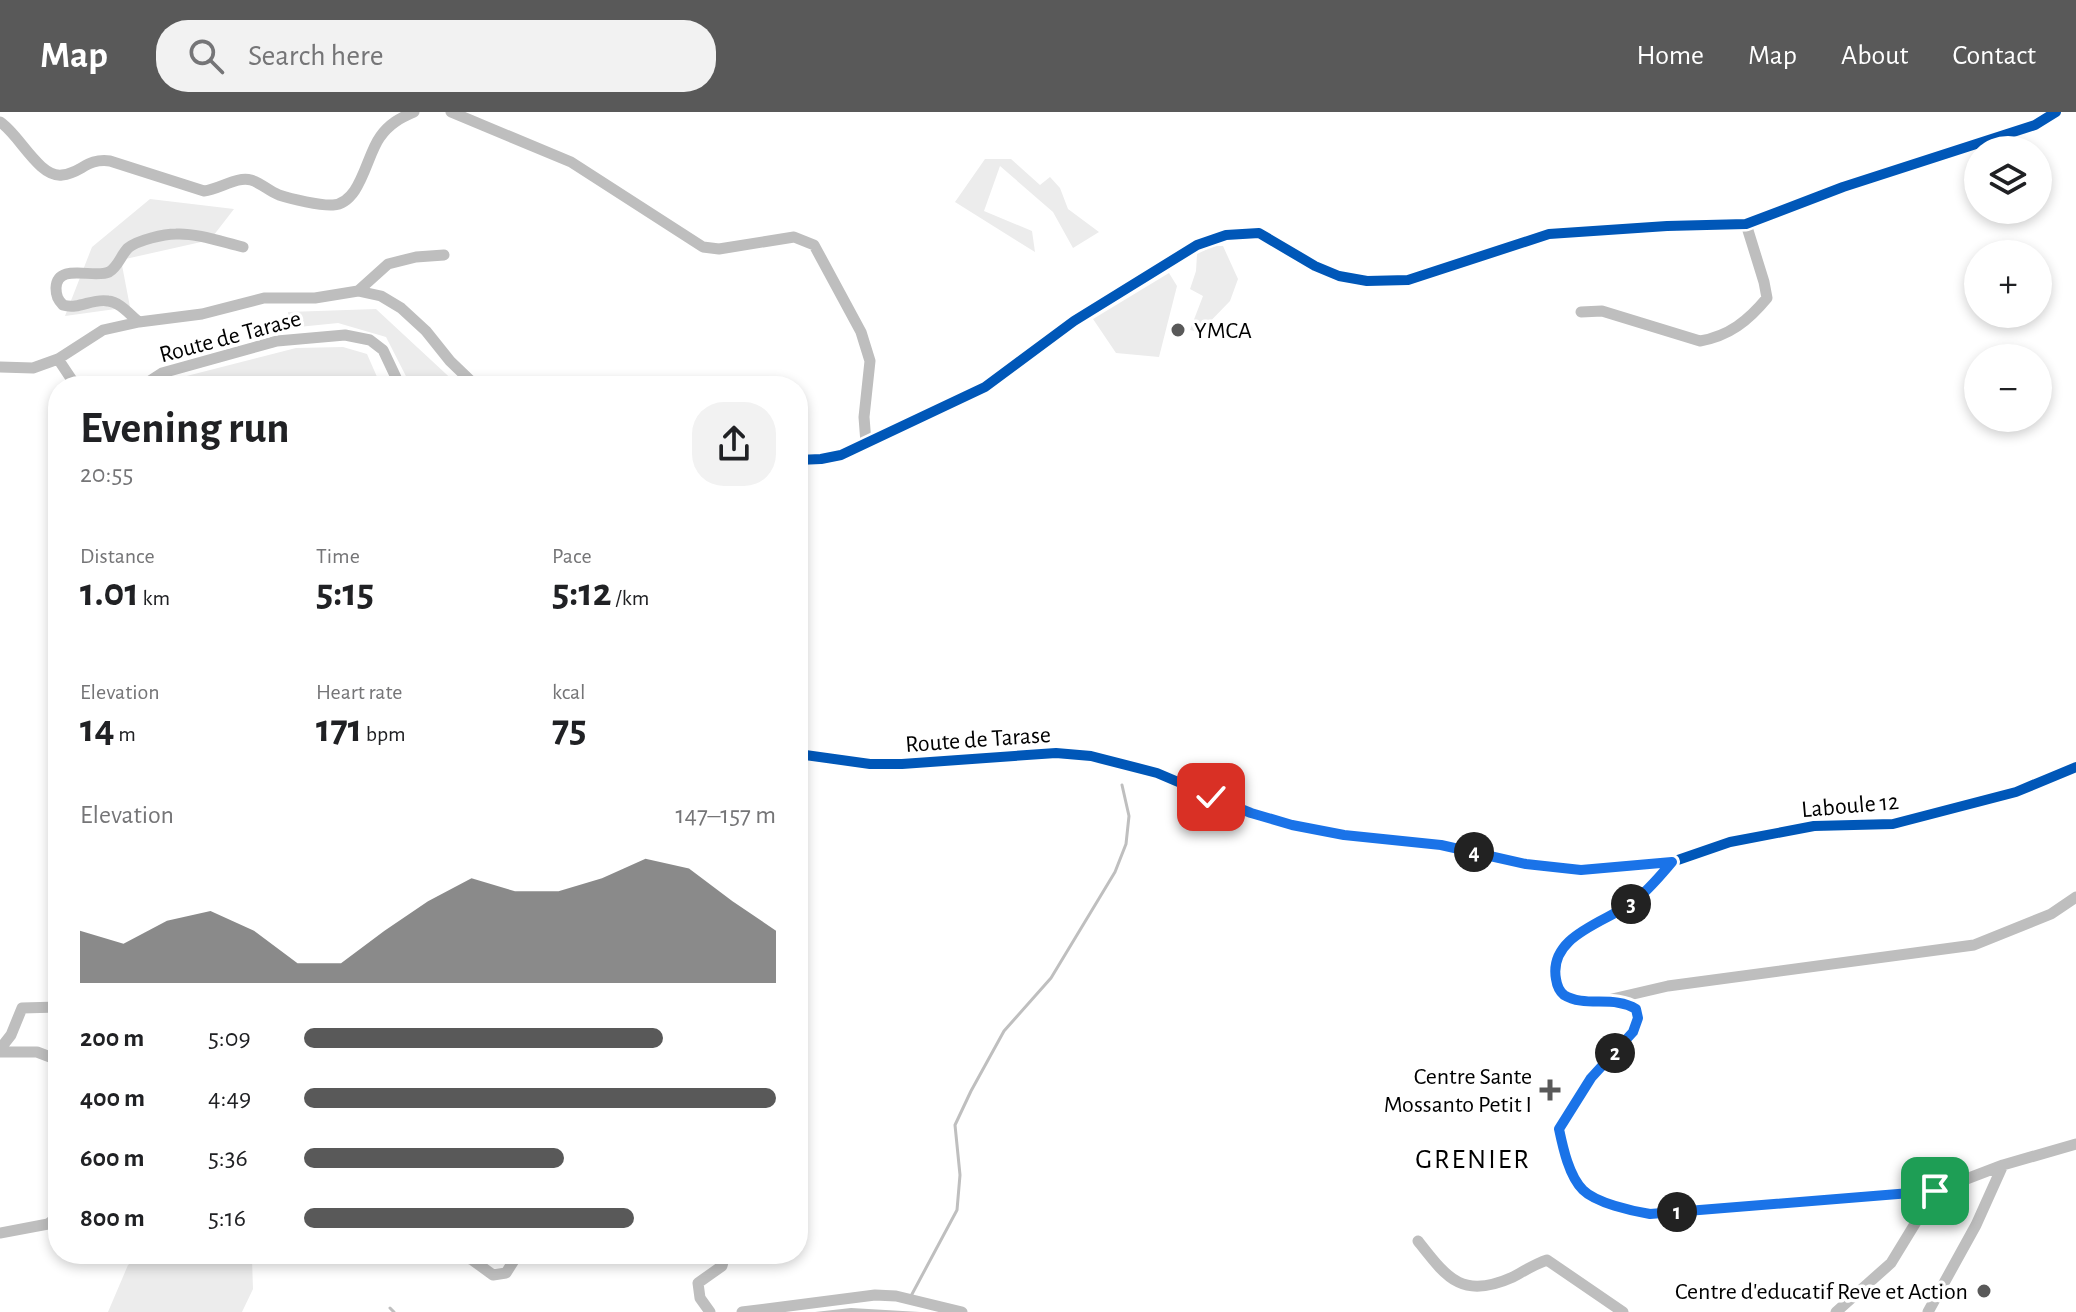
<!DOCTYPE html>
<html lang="en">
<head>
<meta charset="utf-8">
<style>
  body { margin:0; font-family:"Alegreya Sans",sans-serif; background:#f2f2f2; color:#202124; height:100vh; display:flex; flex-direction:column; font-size:30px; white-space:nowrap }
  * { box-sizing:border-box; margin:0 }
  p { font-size:26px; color:#757577 }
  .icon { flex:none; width:44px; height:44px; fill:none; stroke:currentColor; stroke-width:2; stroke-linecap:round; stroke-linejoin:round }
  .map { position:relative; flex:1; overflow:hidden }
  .sheet { position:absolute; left:48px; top:264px; width:760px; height:888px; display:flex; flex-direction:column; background:#fff; border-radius:32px; box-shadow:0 4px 12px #0003 }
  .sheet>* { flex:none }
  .buttons { position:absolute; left:1964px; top:24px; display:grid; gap:16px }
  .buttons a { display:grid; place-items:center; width:88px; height:88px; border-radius:50%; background:#fff; box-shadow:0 4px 12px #0003; font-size:40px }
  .pin { position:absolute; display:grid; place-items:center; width:68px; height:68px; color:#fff; margin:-34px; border-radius:16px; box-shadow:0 4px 12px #0006 }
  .km { position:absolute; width:40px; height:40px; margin:-20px; border-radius:50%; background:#222; color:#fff; font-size:22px; line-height:40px; text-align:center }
  .round { display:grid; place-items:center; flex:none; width:84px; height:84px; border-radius:32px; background:#f2f2f2 }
  .summary { display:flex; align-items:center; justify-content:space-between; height:136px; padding:0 32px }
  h1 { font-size:44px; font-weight:600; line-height:60px }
  .metrics { display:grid; grid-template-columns:repeat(3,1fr); gap:12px; height:136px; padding:8px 32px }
  .metrics div { display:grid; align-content:center }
  .metrics b { font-size:40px; font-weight:600 }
  .metrics small { font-size:22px; font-weight:400 }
  .metrics p { font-size:22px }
  .chart { height:224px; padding:16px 32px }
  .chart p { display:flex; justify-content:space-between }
  .chart svg { width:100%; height:144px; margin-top:8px; fill:#595959; opacity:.7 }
  ul { padding:0 32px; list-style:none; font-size:26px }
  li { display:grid; grid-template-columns:128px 96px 1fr; align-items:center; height:60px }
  li i { height:20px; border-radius:10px; background:#595959 }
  header { display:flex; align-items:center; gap:48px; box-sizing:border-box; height:112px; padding:0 40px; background:#595959; color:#fff }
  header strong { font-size:38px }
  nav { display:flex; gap:44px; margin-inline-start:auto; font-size:28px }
  .search { width:560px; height:72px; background:#f2f2f2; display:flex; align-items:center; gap:20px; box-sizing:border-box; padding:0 28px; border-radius:32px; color:#757577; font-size:30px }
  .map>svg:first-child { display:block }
  .green { fill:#ececec }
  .water { fill:#bfbfbf }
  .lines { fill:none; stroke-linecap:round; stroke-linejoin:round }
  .stream { stroke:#bfbfbf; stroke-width:3 }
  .minor { stroke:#bebebe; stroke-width:11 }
  .cycleway-casing { stroke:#fff; stroke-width:15 }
  .cycleway { stroke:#0057b8; stroke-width:10 }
  .route-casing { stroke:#fff; stroke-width:16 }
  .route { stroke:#1a73e8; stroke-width:10 }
  .poi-dot { fill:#595959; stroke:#fff; stroke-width:3 }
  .labels { text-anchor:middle; stroke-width:7; stroke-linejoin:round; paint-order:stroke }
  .poi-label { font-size:24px; fill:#000; stroke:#fff; text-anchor:end }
  .street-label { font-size:24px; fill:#000; stroke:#fff }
  .quarter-label { font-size:28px; letter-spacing:2px; fill:#000; stroke:#fff }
</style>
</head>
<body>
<header>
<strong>Map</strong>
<div class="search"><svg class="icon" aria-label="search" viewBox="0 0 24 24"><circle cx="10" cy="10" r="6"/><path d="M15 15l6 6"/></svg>Search here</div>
<nav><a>Home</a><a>Map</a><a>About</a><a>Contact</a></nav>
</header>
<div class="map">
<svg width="2076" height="1200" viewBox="0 0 2076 1200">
  <rect width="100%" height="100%" fill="#fff"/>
  <path class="green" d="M 985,47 L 1011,47 L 1040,73 L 1050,65 L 1060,76 L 1068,97 L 1099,120 L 1073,136 L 1053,100 L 1000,54 L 984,99 L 1032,119 L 1035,140 L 955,90 Z
    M 150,87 L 234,97 L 210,128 L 121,148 L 130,195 L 65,204 L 92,135 Z
    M 1214,134 L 1223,134 L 1238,167 L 1230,189 L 1200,220 L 1190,218 L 1203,184 L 1190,177 L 1196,159 L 1197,142 Z
    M 1169,161 L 1177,174 L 1159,245 L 1116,241 L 1093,207 Z
    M 376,197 L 459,274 L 411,274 L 386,225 L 338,211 L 288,216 L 288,200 Z
    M 343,235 L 367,242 L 381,274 L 157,274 L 167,269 L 296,236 Z
    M 142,1142 L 242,1142 L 252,1147 L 253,1177 L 242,1200 L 108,1200 L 128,1153 Z"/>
  <path class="water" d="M 851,1196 L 920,1200 L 815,1200 Z"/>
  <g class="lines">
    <path class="stream" d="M 911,1184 L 957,1098 L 960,1063 L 955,1013 L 971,979 L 1004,919 L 1051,866 L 1115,760 L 1126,732 L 1129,704 L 1122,673
      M 390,1196 L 394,1200"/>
    <path class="minor" d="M 451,0 L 571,50 L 703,135 L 719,137 L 794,125 L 814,133 L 861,220 L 870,249 L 864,305 L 866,331
      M 0,10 C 19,22 39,66 62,63 C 82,61 86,46 110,49 L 204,79 C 220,77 237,64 251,68 C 261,71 269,79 279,83 C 291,87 321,94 333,93 C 361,91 366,44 380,25 C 389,12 400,6 414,0
      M 358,179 L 388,152 L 416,145 L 444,143
      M 1581,200 L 1602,199 L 1700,229 C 1729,224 1748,209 1767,186 L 1764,170 L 1746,112
      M 139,210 C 130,203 120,190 108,189 C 92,186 79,198 63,193 C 58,188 56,184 56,176 C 57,150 94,167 109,160 C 118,155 121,143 128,136 C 138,128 164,122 176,122 C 197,121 222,130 243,135
      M 58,247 L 76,274
      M 0,255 L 33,256 L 58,247 L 103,218 L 139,210 L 202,202 L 264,186 L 315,186 L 358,179 L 381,184 L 401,196 L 426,219 L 450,249 L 476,274
      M 142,274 L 162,261 L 277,229 L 345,223 L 370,228 L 383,238 L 400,274
      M 798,348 L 821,347 L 841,343 L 985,275 L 1074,209 L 1197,133 L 1226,123 L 1259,121 L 1315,154 L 1339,164 L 1367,169 L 1408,168 L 1549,122 L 1667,114 L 1746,112 L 1843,75 L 2035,13 L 2056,0
      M 798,642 L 870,652 L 902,652 L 1056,641 L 1091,644 L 1157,661 L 1251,701 L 1292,713 L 1344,723 L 1441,733 L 1526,752 L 1581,758 L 1672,750 L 1730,730 L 1814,714 L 1893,712 L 2016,680 L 2076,655
      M 1672,750 C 1660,764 1648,779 1633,790 C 1607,810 1548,823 1556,867 C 1557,874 1559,879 1564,883 C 1585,896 1614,884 1636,897 L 1638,906 L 1633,920 L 1591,966 L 1559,1017 C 1563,1036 1569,1064 1583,1078 C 1596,1091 1632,1099 1650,1102 L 1935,1079 L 2003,1053 L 2076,1032
      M 1612,887 L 1668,874 L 1974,833 L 2051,802 L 2076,785
      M 0,937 L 11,923 L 22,896 L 58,895
      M 0,940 L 37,940 L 58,948
      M 0,1121 L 48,1112 L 58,1104
      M 1418,1129 C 1447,1166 1462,1188 1513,1165 C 1524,1159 1535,1152 1547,1148 L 1623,1200
      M 447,1142 L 471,1147 L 493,1163 L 506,1161 L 518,1142
      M 710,1200 L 700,1186 L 698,1171 L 722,1154 L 725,1142
      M 742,1200 L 875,1183 L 896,1184 L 962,1200
      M 1836,1200 L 1891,1151 L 1935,1079
      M 1928,1200 L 1976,1113 L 2003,1053"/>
    <defs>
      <path id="cycleway" d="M 798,348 L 821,347 L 841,343 L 985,275 L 1074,209 L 1197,133 L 1226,123 L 1259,121 L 1315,154 L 1339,164 L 1367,169 L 1408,168 L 1549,122 L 1667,114 L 1746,112 L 1843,75 L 2035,13 L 2056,0
        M 798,642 L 870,652 L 902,652 L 1056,641 L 1091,644 L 1157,661 L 1251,701 L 1292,713 L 1344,723 L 1441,733 L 1526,752 L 1581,758 L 1672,750 L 1730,730 L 1814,714 L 1893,712 L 2016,680 L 2076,655"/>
    </defs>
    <use href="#cycleway" class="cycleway-casing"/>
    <use href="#cycleway" class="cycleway"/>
  </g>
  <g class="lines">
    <defs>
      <path id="route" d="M 1211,685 L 1251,701 L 1292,713 L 1344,723 L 1441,733 L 1526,752 L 1581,758 L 1672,750 C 1660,764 1648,779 1633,790 C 1607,810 1548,823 1556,867 C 1557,874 1559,879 1564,883 C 1585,896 1614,883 1636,897 L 1638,906 L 1633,920 L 1591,966 L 1559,1017 C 1563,1036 1569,1064 1583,1078 C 1596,1091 1632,1099 1650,1102 L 1935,1079"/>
    </defs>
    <use href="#route" class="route-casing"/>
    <use href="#route" class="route"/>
  </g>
  <g class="poi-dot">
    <circle cx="1178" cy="218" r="8"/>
    <path d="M1546 966h8v8h8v8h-8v8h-8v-8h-8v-8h8z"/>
    <circle cx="1984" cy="1179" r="8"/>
  </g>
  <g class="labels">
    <g class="poi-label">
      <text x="1194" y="226" text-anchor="start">YMCA</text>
      <text x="1532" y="972">Centre Sante<tspan x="1532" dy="28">Mossanto Petit I</tspan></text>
      <text x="1968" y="1187">Centre d'educatif Reve et Action</text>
    </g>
    <g class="street-label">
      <text transform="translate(230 224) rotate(-15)" y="8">Route de Tarase</text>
      <text transform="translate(978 627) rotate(-4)" y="8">Route de Tarase</text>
      <text transform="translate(1850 693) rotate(-5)" y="8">Laboule 12</text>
    </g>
    <g class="quarter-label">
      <text x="1473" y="1056">GRENIER</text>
    </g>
  </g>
</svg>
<div class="buttons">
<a><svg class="icon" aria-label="layers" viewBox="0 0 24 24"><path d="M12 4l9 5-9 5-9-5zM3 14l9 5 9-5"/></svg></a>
<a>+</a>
<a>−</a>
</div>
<div class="pin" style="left:1935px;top:1079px;background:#1e9e55"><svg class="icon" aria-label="arrive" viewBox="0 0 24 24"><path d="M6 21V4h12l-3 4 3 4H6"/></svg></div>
<div class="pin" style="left:1211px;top:685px;background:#d93025"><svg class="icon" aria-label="check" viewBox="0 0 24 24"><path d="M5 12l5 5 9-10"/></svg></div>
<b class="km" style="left:1677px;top:1100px">1</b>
<b class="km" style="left:1615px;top:941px">2</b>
<b class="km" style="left:1631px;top:792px">3</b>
<b class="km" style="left:1474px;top:740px">4</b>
<section class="sheet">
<div class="summary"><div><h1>Evening run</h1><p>20:55</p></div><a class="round"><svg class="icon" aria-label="share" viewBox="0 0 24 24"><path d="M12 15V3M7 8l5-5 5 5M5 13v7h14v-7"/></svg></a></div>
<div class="metrics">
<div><p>Distance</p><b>1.01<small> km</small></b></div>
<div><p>Time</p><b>5:15</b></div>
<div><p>Pace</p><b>5:12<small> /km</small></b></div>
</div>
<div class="metrics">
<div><p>Elevation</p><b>14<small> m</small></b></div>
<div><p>Heart rate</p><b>171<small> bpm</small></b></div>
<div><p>kcal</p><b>75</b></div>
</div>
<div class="chart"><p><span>Elevation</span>147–157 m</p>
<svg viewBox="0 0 160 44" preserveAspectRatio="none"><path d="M0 44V28L10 32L20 25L30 22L40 28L50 38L60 38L70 28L80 19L90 12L100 16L110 16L120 12L130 6L140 9L150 19L160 28V44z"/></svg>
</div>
<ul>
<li><b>200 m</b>5:09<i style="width:76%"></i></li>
<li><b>400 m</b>4:49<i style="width:100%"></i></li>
<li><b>600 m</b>5:36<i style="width:55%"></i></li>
<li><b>800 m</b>5:16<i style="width:70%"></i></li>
</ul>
</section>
</div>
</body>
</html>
